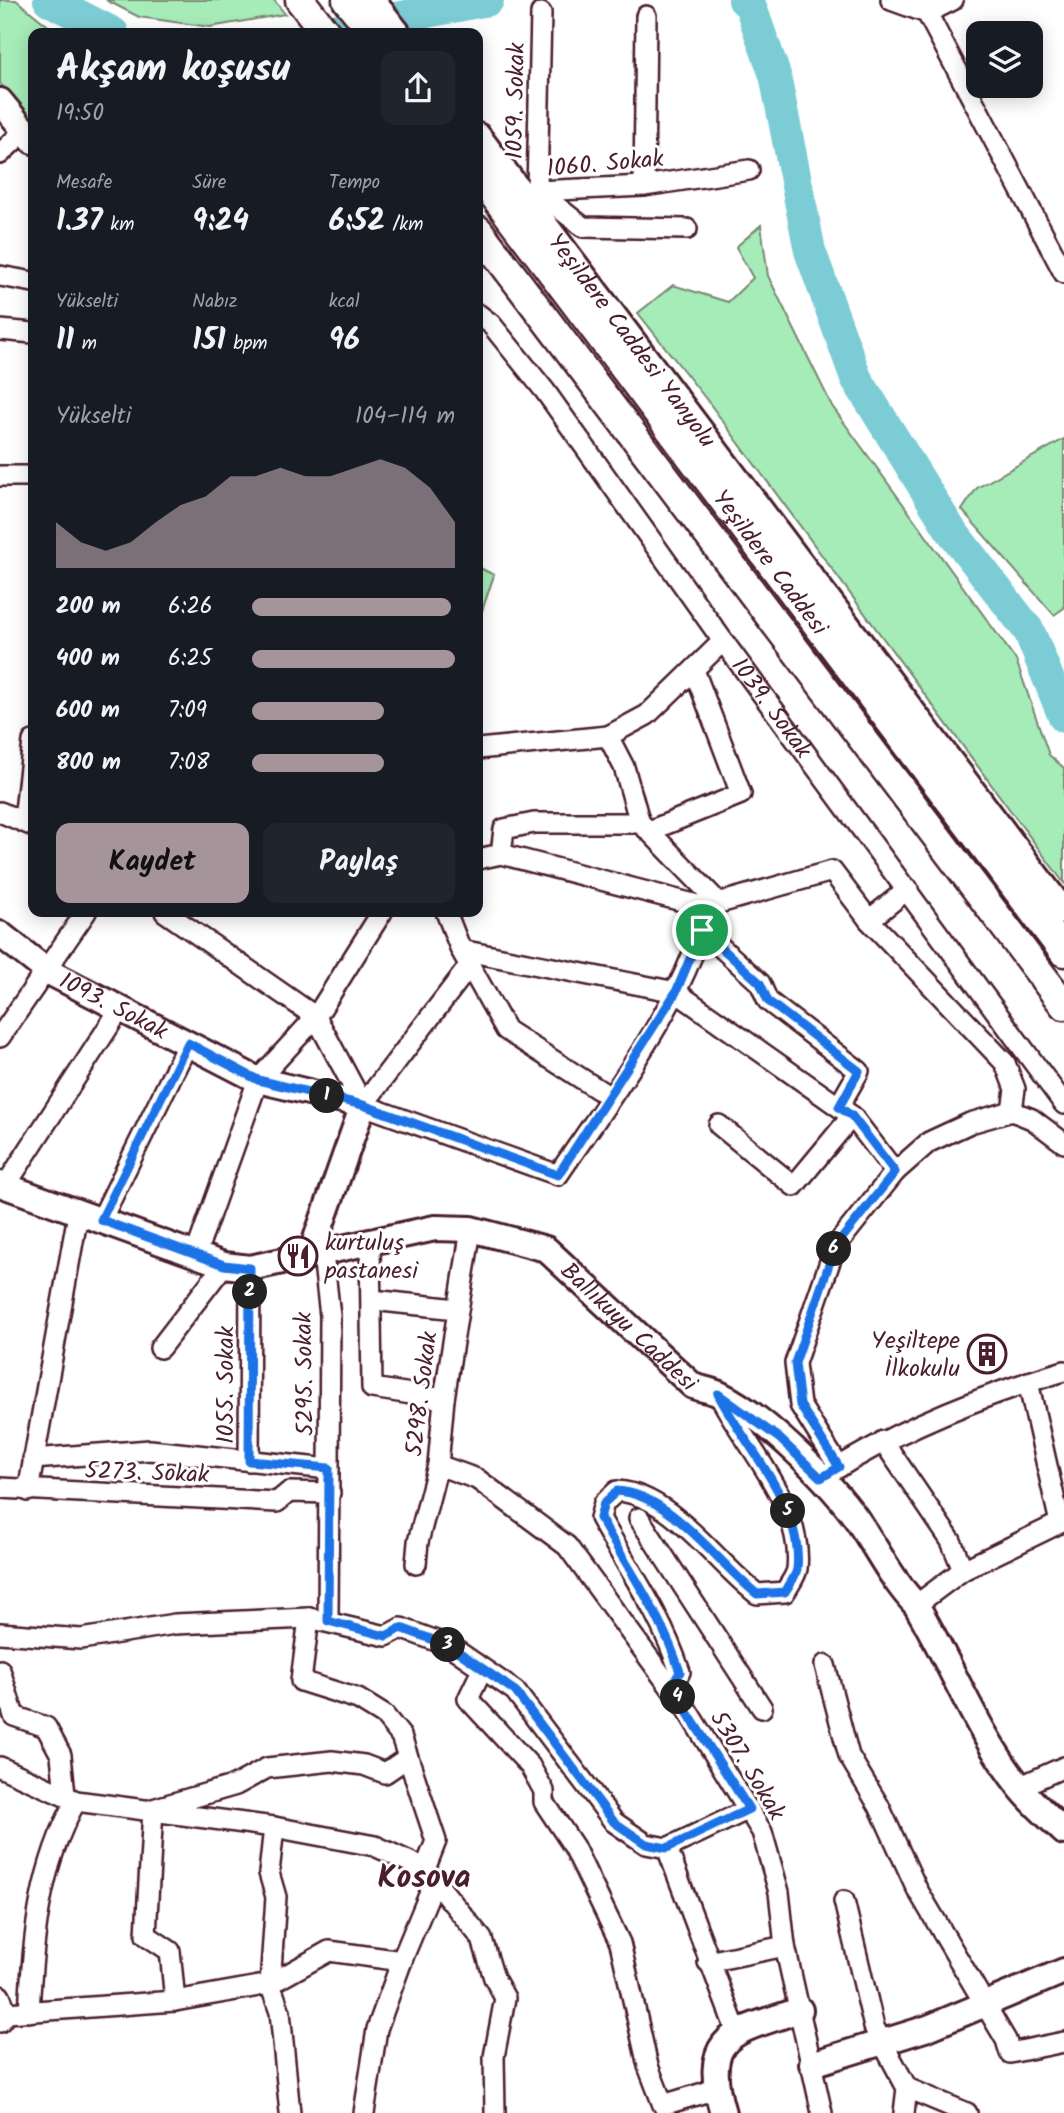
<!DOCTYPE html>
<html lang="tr">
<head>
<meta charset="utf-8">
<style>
  body { margin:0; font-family:Kalam,sans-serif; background:#20242c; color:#f1f3f6; height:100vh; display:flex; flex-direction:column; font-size:26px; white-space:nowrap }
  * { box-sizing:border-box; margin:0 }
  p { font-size:23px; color:#9ea1a6 }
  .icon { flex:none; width:38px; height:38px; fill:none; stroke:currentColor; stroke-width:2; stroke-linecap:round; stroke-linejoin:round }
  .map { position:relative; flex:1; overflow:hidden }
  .panel { position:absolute; left:28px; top:28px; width:455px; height:889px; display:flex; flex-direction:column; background:#171b24; border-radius:14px; box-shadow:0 4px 18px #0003 }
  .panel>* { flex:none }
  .tools { position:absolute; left:966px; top:21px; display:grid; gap:14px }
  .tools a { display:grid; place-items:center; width:77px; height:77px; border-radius:14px; background:#171b24; box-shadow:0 4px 18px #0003; font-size:35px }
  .pin { position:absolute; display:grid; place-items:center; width:60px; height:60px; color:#fff; margin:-30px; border:4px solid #fff; border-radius:50%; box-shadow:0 2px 7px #0007 }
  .km { position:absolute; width:35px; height:35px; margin:-18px; border-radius:50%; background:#222; color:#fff; font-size:19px; line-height:35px; text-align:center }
  .round { display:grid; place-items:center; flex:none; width:74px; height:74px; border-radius:14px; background:#20242c }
  .overview { display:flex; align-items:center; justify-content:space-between; height:119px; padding:0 28px }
  h1 { font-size:38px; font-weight:700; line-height:52px }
  .stats { display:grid; grid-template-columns:repeat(3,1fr); gap:10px; height:119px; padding:7px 28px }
  .stats div { display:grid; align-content:center }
  .stats b { font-size:30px; font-weight:700 }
  .stats small { font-size:19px; font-weight:400 }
  .stats p { font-size:19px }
  .chart { height:196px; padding:14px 28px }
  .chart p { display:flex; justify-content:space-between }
  .chart svg { width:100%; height:126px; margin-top:7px; fill:#a6949b; opacity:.7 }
  .primary-button { display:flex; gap:14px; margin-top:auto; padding:14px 28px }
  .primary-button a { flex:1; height:80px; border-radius:14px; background:#a6949b; color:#111; font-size:28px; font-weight:700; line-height:80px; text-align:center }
  .primary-button a+a { background:#20242c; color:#f1f3f6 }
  ul { padding:0 28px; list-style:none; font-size:23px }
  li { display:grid; grid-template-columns:112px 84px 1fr; align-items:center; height:52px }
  li i { height:18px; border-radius:9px; background:#a6949b }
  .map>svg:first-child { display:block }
  .green { fill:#a6ecb8; stroke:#788672; stroke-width:2 }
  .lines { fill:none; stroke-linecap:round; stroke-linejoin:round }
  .river { stroke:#7bccd5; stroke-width:32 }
  .minor-casing { stroke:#4a1f2b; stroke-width:24 }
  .major-casing { stroke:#4a1f2b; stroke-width:30 }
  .highway-casing { stroke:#4a1f2b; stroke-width:33 }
  .minor { stroke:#fff; stroke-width:19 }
  .major { stroke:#fff; stroke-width:24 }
  .highway { stroke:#fff; stroke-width:28 }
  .route-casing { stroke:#fff; stroke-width:14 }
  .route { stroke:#1a73e8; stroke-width:9 }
  .labels { text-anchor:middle; stroke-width:6; stroke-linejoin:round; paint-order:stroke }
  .street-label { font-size:24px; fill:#4a1f2b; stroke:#fff }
  .poi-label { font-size:24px; fill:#4a1f2b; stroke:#fff; text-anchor:start }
  .district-label { font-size:32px; font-weight:bold; fill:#4a1f2b; stroke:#fff }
</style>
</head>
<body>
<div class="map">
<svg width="1064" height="2113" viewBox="0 0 1064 2113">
  <rect width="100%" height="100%" fill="#fff"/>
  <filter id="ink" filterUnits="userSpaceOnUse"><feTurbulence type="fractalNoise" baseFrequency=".0143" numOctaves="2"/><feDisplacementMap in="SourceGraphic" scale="14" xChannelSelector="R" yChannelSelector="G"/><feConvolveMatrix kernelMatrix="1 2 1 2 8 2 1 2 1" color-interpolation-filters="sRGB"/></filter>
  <g filter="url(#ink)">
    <path class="green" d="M 0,0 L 16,0 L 57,33 L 33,33 L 33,123 L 29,122 L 0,83 Z
      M 106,0 L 274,0 L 285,14 L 210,27 L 139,17 Z
      M 761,225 L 768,276 L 832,406 L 1016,660 L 1049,755 L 1064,768 L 1064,883 L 710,404 L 638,313 L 673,285 L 728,302 L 753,278 L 736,247 Z
      M 1064,439 L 1064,608 L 1054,615 L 962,510 L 977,488 Z
      M 478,567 L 494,575 L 478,623 Z"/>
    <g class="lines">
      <path class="river" d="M 49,0 L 113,33
        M 744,0 L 750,5 L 775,75 L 810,251 L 856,378 L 950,529 L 1029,631 L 1064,717
        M 319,33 L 488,0"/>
      <defs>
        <g id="minor">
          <path d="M 891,0 L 927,13 L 931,4"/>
          <path d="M 953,0 L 927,13 L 1064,273"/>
          <path d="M 0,154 L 24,131"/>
          <path d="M 644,186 L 646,16"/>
          <path d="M 537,191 L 644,186 L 749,170"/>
          <path d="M 537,191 L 541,13"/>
          <path d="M 537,191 L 583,227 L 687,229"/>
          <path d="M 0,276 L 33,282"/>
          <path id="s1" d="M 478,314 L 491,324 L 545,391 L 723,641 L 1064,1104"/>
          <path d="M 0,330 L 33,333"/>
          <path d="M 0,476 L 33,476"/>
          <path d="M 608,736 L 624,767 L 640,823 L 649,831 L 741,794 L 694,670"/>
          <path d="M 478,749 L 608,736 L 647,715 L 723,641"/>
          <path d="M 0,812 L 33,826"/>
          <path d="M 24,820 L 33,741"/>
          <path d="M 649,831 L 719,903"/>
          <path d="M 501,854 L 504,829 L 534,823 L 640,823"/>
          <path d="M 478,859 L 501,854 L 705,907 L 832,871 L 869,920 L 908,889"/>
          <path d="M 165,912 L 316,1017 L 363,1105"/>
          <path d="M 446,912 L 461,950 L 506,1030 L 610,1097"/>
          <path d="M 869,920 L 1005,1063 L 1015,1089 L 1012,1111"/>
          <path d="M 702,930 L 760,983 L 768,1001 L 859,1071 L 839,1106"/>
          <path d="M 461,950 L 676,992 L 852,1116 L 895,1172"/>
          <path d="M 0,1037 L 86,912"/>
          <path d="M 363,1105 L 558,1175 C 603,1108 697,985 705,907"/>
          <path d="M 363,1105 L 470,965"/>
          <path d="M 719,1125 L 794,1186 L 852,1116"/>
          <path d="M 6,1185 L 120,1009"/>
          <path d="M 101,1220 L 188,1043"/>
          <path d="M 370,1244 L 372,1388 L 444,1399"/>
          <path d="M 323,1254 L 330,1316 L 328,1621"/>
          <path d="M 195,1256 L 258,1080 L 316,1017 L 382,912"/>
          <path d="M 372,1300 L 457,1309"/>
          <path d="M 160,1348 L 224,1265"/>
          <path d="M 1028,1382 L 1060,1523"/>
          <path d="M 883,1441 L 951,1541 L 963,1570"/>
          <path d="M 33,1459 L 150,1450 L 329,1469"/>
          <path d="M 249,1461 L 250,1268"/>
          <path d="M 438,1465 L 477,1479 L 567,1546 L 687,1710 L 762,1832 L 779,1892 L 785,1946 L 822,2113"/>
          <path d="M 839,1467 L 800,1405 L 795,1363 L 835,1247 L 895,1172 L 929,1142 L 970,1123 L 1012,1111 L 1032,1119 L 1064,1143"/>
          <path d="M 831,1472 C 902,1427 984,1395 1064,1371"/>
          <path d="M 0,1488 L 277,1502 L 289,1492 L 330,1493"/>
          <path d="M 28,1491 L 78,1214"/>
          <path d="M 639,1518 L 762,1708"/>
          <path d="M 416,1564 L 418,1542 L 438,1465 L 444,1399 L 471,1229"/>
          <path d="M 916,1605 L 963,1570 L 1064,1521"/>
          <path d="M 309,1618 L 301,1681 L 358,1699 L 384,1715 L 401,1736 L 436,1841 L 425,1869"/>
          <path d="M 0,1633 L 81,1639 L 175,1624 L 309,1618 L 386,1636 L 401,1628 L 450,1646 L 515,1691 L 614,1822 L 646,1844 L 667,1848 L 737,2033"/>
          <path d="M 825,1665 L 849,1756 L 879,1806 L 917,1889 L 1006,2040 L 1010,2053 L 1064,2042"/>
          <path d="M 0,1670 L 14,1716 L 46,1727 L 61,1755 L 65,1795"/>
          <path d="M 482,1670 L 468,1699 L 530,1766 L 544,1791 L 544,1802 L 574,1847 L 620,1943 L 648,2066 L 663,2105 L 716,2089"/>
          <path d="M 671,1687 L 680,1672 C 660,1612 630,1572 600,1518 L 604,1503 L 617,1491 C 671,1494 716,1563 757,1594 L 785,1592 C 789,1585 796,1576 797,1569 C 804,1505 745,1447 718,1393"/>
          <path d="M 0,1767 L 76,1801 L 274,1827 L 375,1846 L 425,1869 L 482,1939 L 494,1978 L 505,1998 L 494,2057 L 495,2113"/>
          <path d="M 1019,1787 L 1064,1767"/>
          <path d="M 274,1827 L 269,1873 L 276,1897 L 270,1984 L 280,2012 L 290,2113"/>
          <path d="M 667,1848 L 749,1809"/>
          <path d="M 844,1901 L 874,2027 L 907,2088 L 904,2113"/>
          <path d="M 708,1962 L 785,1946"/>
          <path d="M 0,1996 L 7,2013"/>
          <path d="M 175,2001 L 170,1951 L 146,1935 L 153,1809 L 236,1785 L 267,1768 L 332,1761 L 364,1765 L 385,1773 L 407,1758"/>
          <path d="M 29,2012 C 33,1937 39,1867 76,1801"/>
          <path d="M 0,2022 L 7,2013 L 175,2001 L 270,1984 L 329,1951 L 402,1961"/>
          <path d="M 907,2088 L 967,2113"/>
          <path d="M 364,2113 L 377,2029 L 404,1955 L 434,1883"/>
        </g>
        <g id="major">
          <path d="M 372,0 L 398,33"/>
          <path d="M 0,101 L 33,141"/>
          <path id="s2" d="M 478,136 L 1064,912"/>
          <path id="s3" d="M 0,934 L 47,971 L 258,1080 L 363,1105 L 310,1256"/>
          <path id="s4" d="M 0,1184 L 224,1265 L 250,1268 L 435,1228 L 471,1229 L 546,1249 L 693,1386 C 701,1389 711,1390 719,1394 C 763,1415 830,1481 858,1521 C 877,1549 892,1580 916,1605 C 952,1665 976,1731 1019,1786 C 1032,1803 1049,1817 1064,1832"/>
          <path d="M 812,2064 L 928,2028 L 1064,1971"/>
          <path d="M 723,2113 C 699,2033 735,2032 800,2010"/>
        </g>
        <g id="highway">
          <path d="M 300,0 L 326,33"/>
          <path d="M 347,0 L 374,33"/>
          <path id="s5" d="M 478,174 L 1064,952"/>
          <path d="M 478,230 L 1064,1005"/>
        </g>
      </defs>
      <use href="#minor" class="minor-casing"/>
      <use href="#major" class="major-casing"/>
      <use href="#highway" class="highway-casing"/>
      <use href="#minor" class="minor"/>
      <use href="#major" class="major"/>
      <use href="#highway" class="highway"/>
    </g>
  </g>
  <g class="lines" filter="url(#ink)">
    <defs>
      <path id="route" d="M 702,930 L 760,983 L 768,1001 L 859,1071 L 839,1107 L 852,1116 L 895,1172 L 835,1247 L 795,1363 L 800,1405 L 839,1467 L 821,1478 L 779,1438 L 718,1394 C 745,1447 804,1505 797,1569 C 796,1576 789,1585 785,1592 L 757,1594 C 717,1563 671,1494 617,1491 L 604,1503 L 600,1518 C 629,1571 661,1613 680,1672 L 671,1687 L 749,1809 L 667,1848 L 646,1844 L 614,1822 L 515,1691 L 450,1646 L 401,1628 L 386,1636 L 328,1621 L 329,1468 L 249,1461 L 250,1268 L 224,1265 L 101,1220 L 188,1043 L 258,1080 L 363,1105 L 558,1175 L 676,992 Z"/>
    </defs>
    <use href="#route" class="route-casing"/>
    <use href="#route" class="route"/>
  </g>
  <defs>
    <symbol id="restaurant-ring" viewBox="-11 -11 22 22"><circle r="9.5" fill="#fff" stroke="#4a1f2b" stroke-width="1.5"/><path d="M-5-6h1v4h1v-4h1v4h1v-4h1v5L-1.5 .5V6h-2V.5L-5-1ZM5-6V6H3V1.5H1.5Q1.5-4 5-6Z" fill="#4a1f2b"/></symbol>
    <symbol id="building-ring" viewBox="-11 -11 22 22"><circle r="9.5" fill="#fff" stroke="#4a1f2b" stroke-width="1.5"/><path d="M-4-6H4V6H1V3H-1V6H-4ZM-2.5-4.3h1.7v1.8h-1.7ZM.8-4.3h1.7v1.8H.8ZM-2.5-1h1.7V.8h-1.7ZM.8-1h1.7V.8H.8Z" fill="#4a1f2b"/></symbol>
  </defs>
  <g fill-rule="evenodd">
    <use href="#restaurant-ring" x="276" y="1234" width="44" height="44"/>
    <use href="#building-ring" x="965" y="1332" width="44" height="44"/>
  </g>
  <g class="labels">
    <g class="street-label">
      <text transform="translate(515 101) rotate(-89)" y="8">1059. Sokak</text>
      <text transform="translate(605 163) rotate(-5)" y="8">1060. Sokak</text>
      <text dy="8" stroke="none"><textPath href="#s2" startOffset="256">Yeşildere Caddesi Yanyolu</textPath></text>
      <text dy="8" stroke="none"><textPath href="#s5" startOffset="486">Yeşildere Caddesi</textPath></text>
      <text dy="8" stroke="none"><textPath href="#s1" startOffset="492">1039. Sokak</textPath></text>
      <text dy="8" stroke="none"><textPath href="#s3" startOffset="135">1093. Sokak</textPath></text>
      <text dy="8" stroke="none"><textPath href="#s4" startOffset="681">Ballıkuyu Caddesi</textPath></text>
      <text transform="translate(304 1374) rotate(-91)" y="8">5295. Sokak</text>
      <text transform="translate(225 1385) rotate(-90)" y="8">1055. Sokak</text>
      <text transform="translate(421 1394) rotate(-83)" y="8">5298. Sokak</text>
      <text transform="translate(147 1472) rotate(2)" y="8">5273. Sokak</text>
      <text transform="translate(748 1765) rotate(59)" y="8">5307. Sokak</text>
    </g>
    <g class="poi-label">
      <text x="325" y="1250">kurtuluş<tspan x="325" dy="28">pastanesi</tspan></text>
      <text x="960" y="1348" text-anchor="end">Yeşiltepe<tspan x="960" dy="28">İlkokulu</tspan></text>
    </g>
    <g class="district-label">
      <text x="424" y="1887">Kosova</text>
    </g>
  </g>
</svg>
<div class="tools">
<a><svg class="icon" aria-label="layers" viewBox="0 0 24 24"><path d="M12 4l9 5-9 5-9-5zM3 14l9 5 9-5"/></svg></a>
</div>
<div class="pin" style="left:702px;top:930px;background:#1e9e55"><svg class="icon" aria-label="arrive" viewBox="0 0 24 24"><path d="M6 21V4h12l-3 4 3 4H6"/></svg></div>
<b class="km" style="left:327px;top:1096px">1</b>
<b class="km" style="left:250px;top:1292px">2</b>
<b class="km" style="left:448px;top:1645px">3</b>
<b class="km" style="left:678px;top:1697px">4</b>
<b class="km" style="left:788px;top:1511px">5</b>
<b class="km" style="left:834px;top:1249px">6</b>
<section class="panel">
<div class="overview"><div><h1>Akşam koşusu</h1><p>19:50</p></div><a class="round"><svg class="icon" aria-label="share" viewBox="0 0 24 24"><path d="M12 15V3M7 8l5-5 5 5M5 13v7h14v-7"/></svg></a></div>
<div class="stats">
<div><p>Mesafe</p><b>1.37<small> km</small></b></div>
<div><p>Süre</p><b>9:24</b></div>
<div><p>Tempo</p><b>6:52<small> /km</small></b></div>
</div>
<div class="stats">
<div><p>Yükselti</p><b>11<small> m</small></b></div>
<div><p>Nabız</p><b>151<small> bpm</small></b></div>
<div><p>kcal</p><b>96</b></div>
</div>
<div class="chart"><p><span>Yükselti</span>104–114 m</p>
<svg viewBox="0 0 160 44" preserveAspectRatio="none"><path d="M0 44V28L10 35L20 38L30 35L40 28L50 22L60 19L70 12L80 12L90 9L100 12L110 12L120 9L130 6L140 9L150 16L160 28V44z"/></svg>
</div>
<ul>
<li><b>200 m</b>6:26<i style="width:98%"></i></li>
<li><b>400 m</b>6:25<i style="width:100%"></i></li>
<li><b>600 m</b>7:09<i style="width:65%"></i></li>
<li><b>800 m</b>7:08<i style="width:65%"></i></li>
</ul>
<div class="primary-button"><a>Kaydet</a><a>Paylaş</a></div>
</section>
</div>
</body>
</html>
